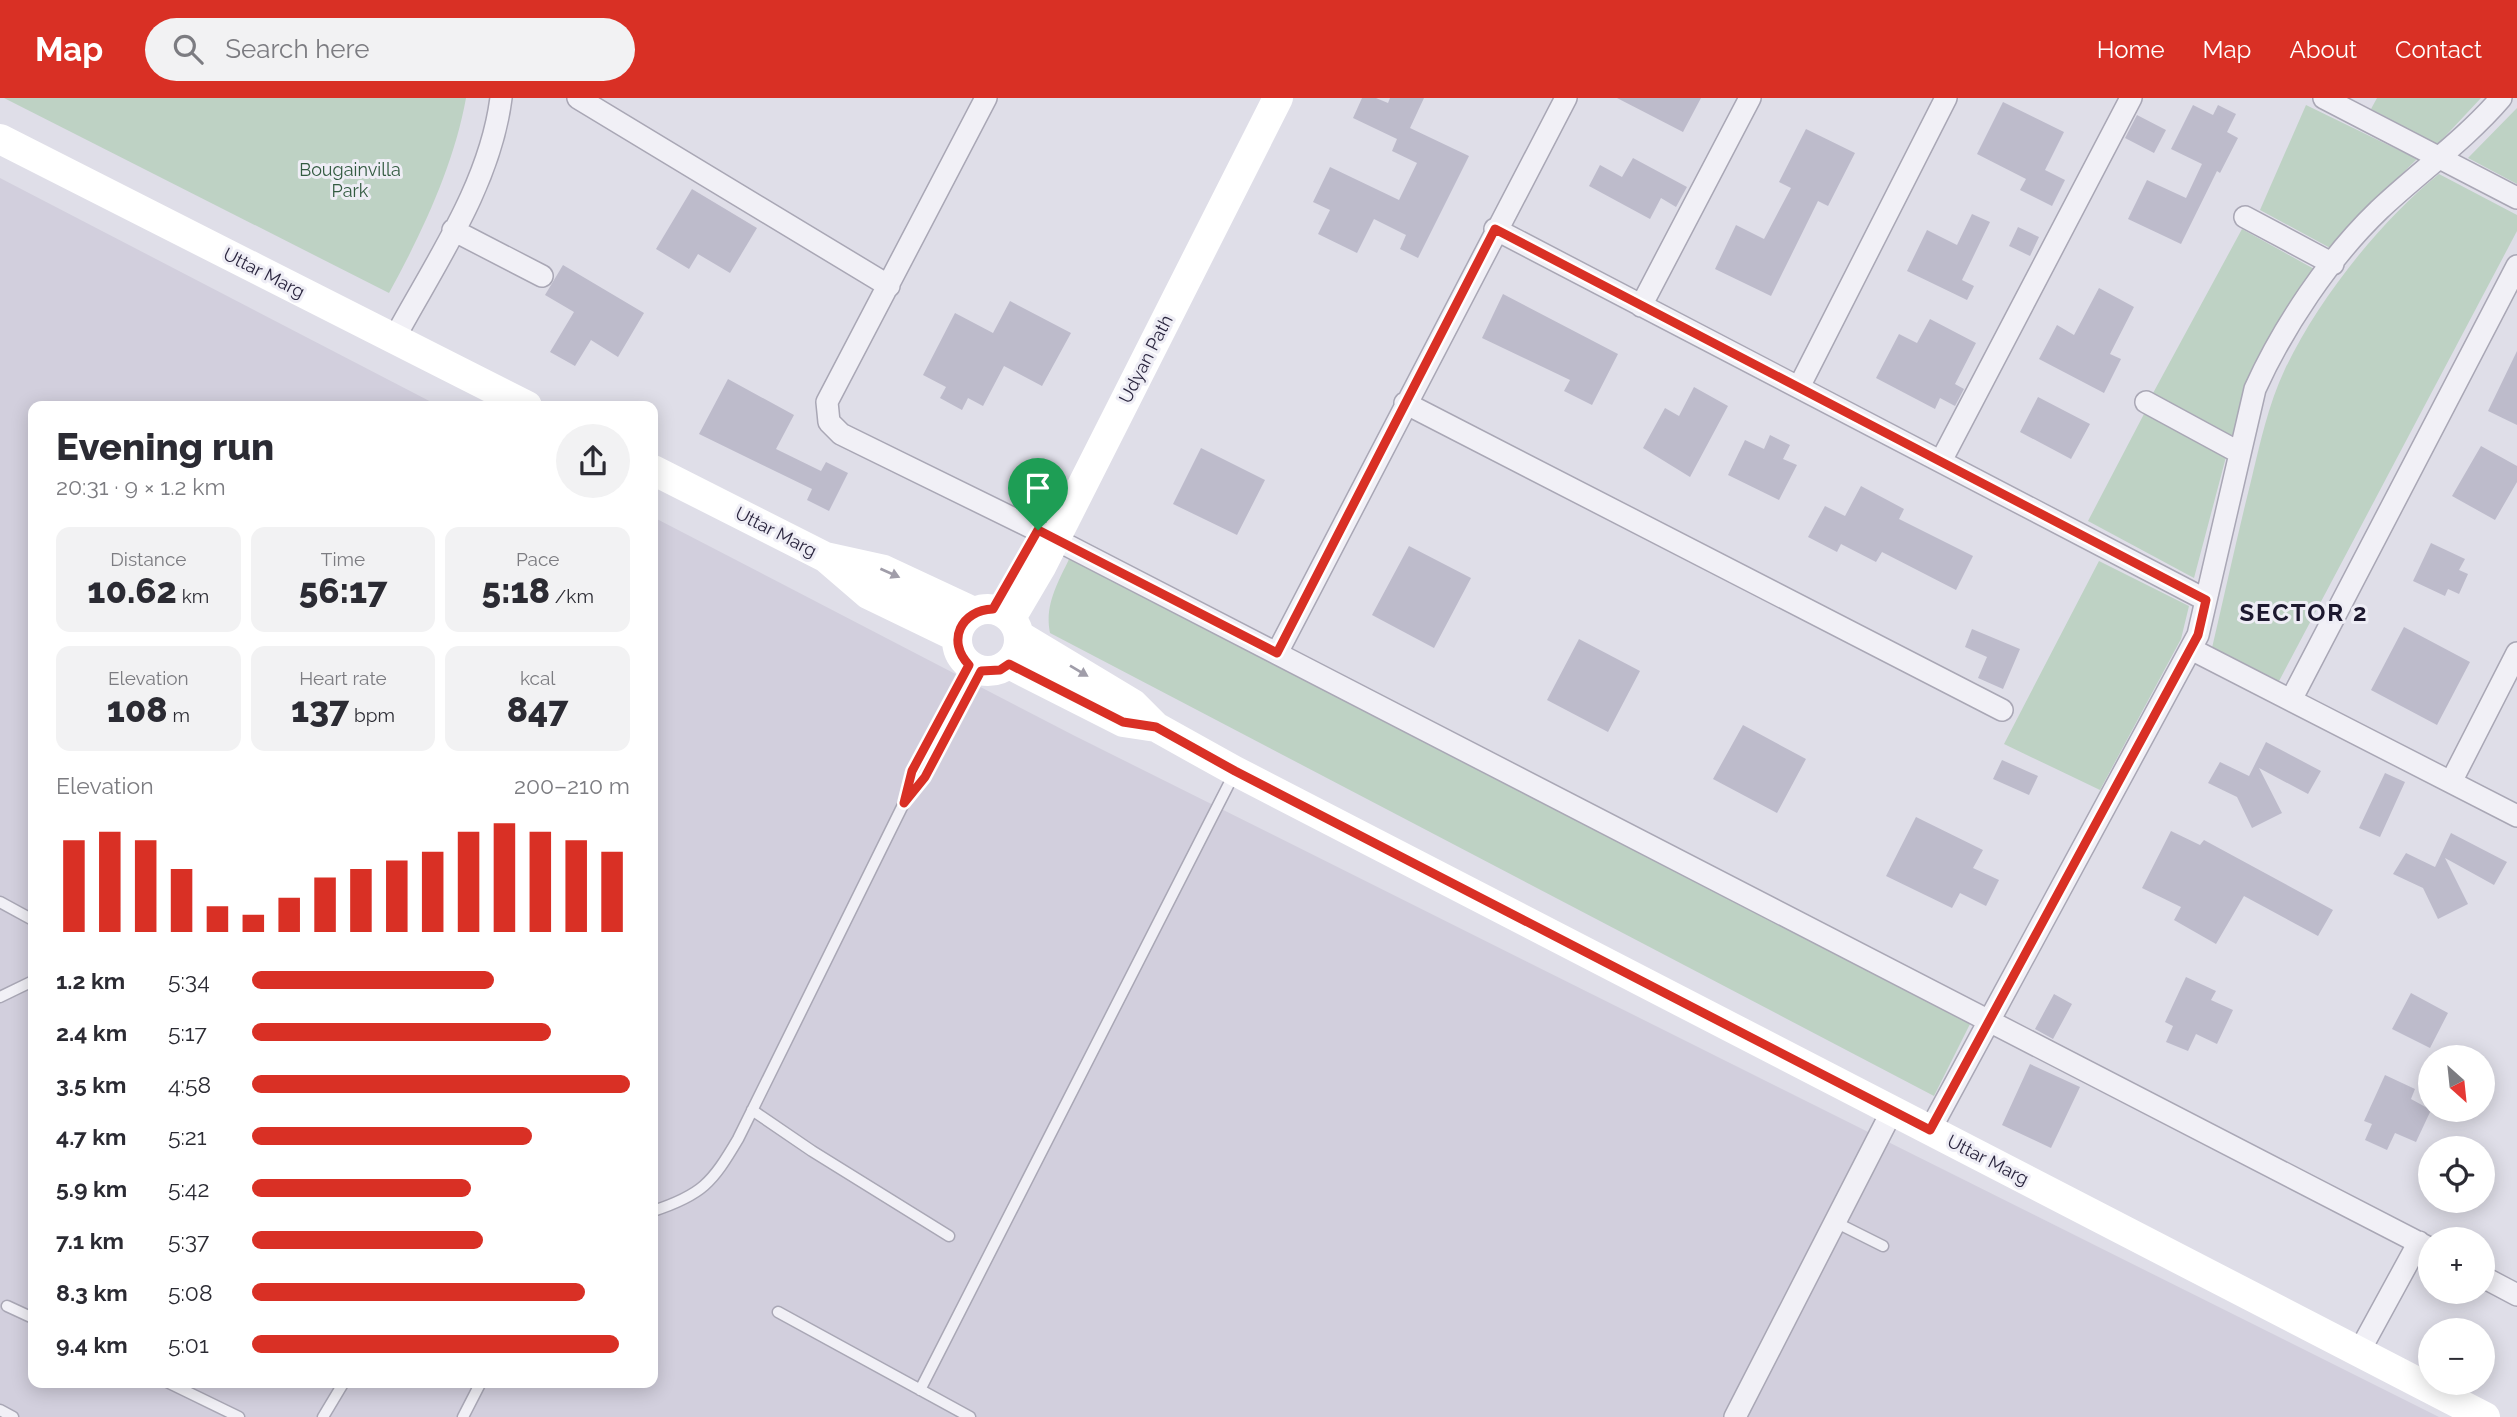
<!DOCTYPE html>
<html lang="en">
<head>
<meta charset="utf-8">
<style>
  body { margin:0; font-family:Raleway,sans-serif; background:#f2f2f3; color:#2b2b33; height:100vh; display:flex; flex-direction:column; font-size:26px; white-space:nowrap }
  * { box-sizing:border-box; margin:0 }
  p { font-size:23px; color:#7c7c81 }
  .icon { flex:none; width:38px; height:38px; fill:none; stroke:currentColor; stroke-width:2; stroke-linecap:round; stroke-linejoin:round }
  .map { position:relative; flex:1; overflow:hidden }
  .panel { position:absolute; left:28px; top:303px; width:630px; height:987px; display:flex; flex-direction:column; background:#fff; border-radius:14px; box-shadow:0 4px 18px #0003 }
  .panel>* { flex:none }
  .needle { width:46px; rotate:153deg }
  .tools { position:absolute; left:2418px; top:947px; display:grid; gap:14px }
  .tools a { display:grid; place-items:center; width:77px; height:77px; border-radius:50%; background:#fff; box-shadow:0 4px 18px #0003; font-size:35px }
  .pin { position:absolute; display:grid; place-items:center; width:60px; height:60px; color:#fff; margin:-72px -30px; border-radius:50% 50% 50% 0; rotate:-45deg; box-shadow:0 0 7px #0007 }
  .pin .icon { rotate:45deg }
  .round { display:grid; place-items:center; flex:none; width:74px; height:74px; border-radius:37px; background:#f2f2f3 }
  .summary { display:flex; align-items:center; justify-content:space-between; height:119px; padding:0 28px }
  h1 { font-size:38px; font-weight:800; line-height:52px }
  .stats { display:grid; grid-template-columns:repeat(3,1fr); gap:10px; height:119px; padding:7px 28px }
  .stats div { display:grid; align-content:center; border-radius:14px; background:#f2f2f3; text-align:center }
  .stats b { font-size:35px; font-weight:800 }
  .stats small { font-size:19px; font-weight:400 }
  .stats p { font-size:19px }
  .chart { height:196px; padding:14px 28px }
  .chart p { display:flex; justify-content:space-between }
  .chart svg { width:100%; height:126px; margin-top:7px; stroke:#d93025; stroke-width:6 }
  ul { padding:0 28px; list-style:none; font-size:23px }
  li { display:grid; grid-template-columns:112px 84px 1fr; align-items:center; height:52px }
  li i { height:18px; border-radius:9px; background:#d93025 }
  header { display:flex; align-items:center; gap:42px; box-sizing:border-box; height:98px; padding:0 35px; background:#d93025; color:#fff }
  header strong { font-size:33px }
  nav { display:flex; gap:38px; margin-inline-start:auto; font-size:24px }
  .search { width:490px; height:63px; background:#f2f2f3; display:flex; align-items:center; gap:18px; box-sizing:border-box; padding:0 24px; border-radius:38px; color:#7c7c81; font-size:26px }
  .map>svg:first-child { display:block }
  .built { fill:#d2cfdd }
  .green { fill:#bed2c4 }
  .building { fill:#bdbbcb }
  .lines { fill:none; stroke-linecap:round; stroke-linejoin:round }
  .service-casing { stroke:#a9a7b5; stroke-width:13 }
  .minor-casing { stroke:#a9a7b5; stroke-width:24 }
  .service { stroke:#f1f0f6; stroke-width:10 }
  .minor { stroke:#f1f0f6; stroke-width:21 }
  .secondary { stroke:#fff; stroke-width:30 }
  .oneway { fill:#a09da9 }
  .route-casing { stroke:#fff; stroke-width:14 }
  .route { stroke:#d93025; stroke-width:9 }
  .labels { text-anchor:middle; stroke-width:6; stroke-linejoin:round; paint-order:stroke }
  .park-label { font-size:18px; fill:#335b41; stroke:#eeedf5 }
  .street-label { font-size:18px; fill:#2b263f; stroke:#eeedf5 }
  .district-label { font-size:24px; font-weight:bold; letter-spacing:2px; fill:#1d192f; stroke:#eeedf5 }
</style>
</head>
<body>
<header>
<strong>Map</strong>
<div class="search"><svg class="icon" aria-label="search" viewBox="0 0 24 24"><circle cx="10" cy="10" r="6"/><path d="M15 15l6 6"/></svg>Search here</div>
<nav><a>Home</a><a>Map</a><a>About</a><a>Contact</a></nav>
</header>
<div class="map">
<svg width="2517" height="1319" viewBox="0 0 2517 1319">
  <rect width="100%" height="100%" fill="#dfdee8"/>
  <path class="built" d="M 0,80 L 439,308 L 33,308 L 33,1284 L 653,1284 L 653,419 L 1073,637 L 2439,1319 L 0,1319 Z"/>
  <path class="green" d="M 4,0 L 466,0 C 454,67 422,135 389,195 Z
    M 2377,0 L 2481,0 L 2437,47 L 2371,11 Z
    M 2306,7 L 2417,61 L 2366,111 L 2332,151 L 2260,112 Z
    M 2517,10 L 2517,86 L 2468,60 Z
    M 2439,76 L 2517,117 L 2517,133 L 2278,585 L 2212,550 C 2225,494 2237,439 2251,383 C 2260,346 2268,307 2285,271 C 2318,202 2379,124 2439,76 Z
    M 2242,131 L 2316,172 C 2270,233 2249,266 2233,342 L 2152,297 Z
    M 2144,316 L 2226,359 L 2194,480 L 2088,423 Z
    M 1071,457 L 1972,922 L 1934,998 L 1050,535 C 1044,506 1059,483 1071,457 Z
    M 2099,463 L 2189,508 L 2181,541 L 2100,692 L 2004,646 Z"/>
  <path class="building" d="M 1362,0 L 1376,0 L 1388,5 L 1390,0 L 1424,0 L 1410,30 L 1469,58 L 1418,160 L 1400,151 L 1406,137 L 1374,121 L 1357,155 L 1318,136 L 1330,112 L 1313,104 L 1330,69 L 1399,102 L 1417,65 L 1392,53 L 1397,41 L 1353,20 Z
    M 1617,0 L 1701,0 L 1683,34 Z
    M 2003,4 L 2064,34 L 2045,72 L 2065,82 L 2052,108 L 2020,92 L 2026,81 L 1977,56 Z
    M 2193,7 L 2213,17 L 2218,7 L 2236,16 L 2227,34 L 2238,40 L 2220,75 L 2217,73 L 2181,146 L 2128,121 L 2147,82 L 2186,100 L 2202,66 L 2171,51 Z
    M 2137,17 L 2166,32 L 2154,55 L 2125,40 Z
    M 1806,31 L 1855,55 L 1828,108 L 1818,103 L 1771,198 L 1715,171 L 1736,127 L 1764,141 L 1791,90 L 1779,84 Z
    M 1633,60 L 1687,89 L 1676,109 L 1661,100 L 1650,121 L 1589,88 L 1600,67 L 1622,79 Z
    M 692,91 L 757,130 L 730,175 L 698,156 L 689,171 L 656,151 Z
    M 1972,116 L 1990,124 L 1962,182 L 1974,188 L 1967,202 L 1907,173 L 1927,132 L 1957,147 Z
    M 2018,129 L 2039,139 L 2030,158 L 2009,148 Z
    M 563,167 L 644,215 L 618,259 L 591,242 L 575,268 L 550,254 L 574,214 L 545,197 Z
    M 2099,190 L 2134,209 L 2110,256 L 2121,261 L 2104,295 L 2039,261 L 2057,227 L 2074,237 Z
    M 1503,196 L 1618,256 L 1592,307 L 1564,293 L 1570,282 L 1482,240 Z
    M 1010,203 L 1071,235 L 1042,288 L 1004,268 L 983,308 L 968,300 L 962,312 L 940,300 L 946,289 L 923,277 L 955,215 L 993,235 Z
    M 1930,221 L 1976,245 L 1955,286 L 1964,291 L 1955,308 L 1940,300 L 1935,311 L 1876,280 L 1899,236 L 1917,245 Z
    M 2517,253 L 2517,327 L 2488,313 Z
    M 728,281 L 794,317 L 776,351 L 821,373 L 826,364 L 848,375 L 829,413 L 807,402 L 812,391 L 699,336 Z
    M 1694,289 L 1728,308 L 1690,379 L 1643,350 L 1665,310 L 1679,318 Z
    M 2038,299 L 2090,326 L 2071,361 L 2020,334 Z
    M 1770,337 L 1790,347 L 1783,361 L 1797,367 L 1779,402 L 1728,377 L 1745,342 L 1764,351 Z
    M 2481,348 L 2517,368 L 2517,384 L 2495,422 L 2452,398 Z
    M 1201,350 L 1265,382 L 1237,437 L 1173,406 Z
    M 1861,388 L 1904,411 L 1899,421 L 1973,458 L 1956,492 L 1882,454 L 1876,464 L 1841,446 L 1837,454 L 1808,439 L 1825,408 L 1845,418 Z
    M 2431,445 L 2465,461 L 2459,472 L 2468,476 L 2459,496 L 2448,491 L 2445,498 L 2413,483 Z
    M 1409,448 L 1471,480 L 1434,550 L 1372,517 Z
    M 2404,529 L 2470,564 L 2437,627 L 2371,592 Z
    M 1972,531 L 2020,551 L 2003,591 L 1978,580 L 1987,559 L 1965,549 Z
    M 1579,541 L 1640,573 L 1608,634 L 1547,602 Z
    M 1743,627 L 1806,661 L 1777,715 L 1713,681 Z
    M 2266,644 L 2321,673 L 2308,696 L 2259,670 L 2282,715 L 2252,730 L 2237,699 L 2208,685 L 2220,664 L 2249,678 Z
    M 2002,662 L 2038,678 L 2029,697 L 1993,681 Z
    M 2385,675 L 2405,684 L 2380,739 L 2359,730 Z
    M 1916,719 L 1983,752 L 1973,770 L 1999,782 L 1986,808 L 1960,795 L 1952,810 L 1886,778 Z
    M 2171,733 L 2200,747 L 2204,742 L 2333,812 L 2318,838 L 2244,798 L 2216,846 L 2174,822 L 2181,809 L 2142,790 Z
    M 2451,735 L 2507,764 L 2494,787 L 2445,760 L 2468,806 L 2438,821 L 2423,790 L 2393,776 L 2406,755 L 2435,769 Z
    M 2186,879 L 2216,893 L 2211,902 L 2233,912 L 2217,946 L 2196,936 L 2188,953 L 2166,944 L 2173,928 L 2165,924 Z
    M 2411,895 L 2448,915 L 2430,950 L 2392,931 Z
    M 2054,896 L 2072,906 L 2053,941 L 2035,931 Z
    M 2030,966 L 2080,989 L 2051,1050 L 2002,1027 Z
    M 2385,977 L 2415,991 L 2411,1001 L 2431,1012 L 2416,1044 L 2395,1035 L 2387,1052 L 2365,1042 L 2372,1026 L 2364,1023 Z"/>
  <g class="lines">
    <defs>
      <path id="service" d="M 905,702 L 912,673 L 969,567
        M 0,804 L 33,822
        M 0,899 L 33,883
        M 752,1012 L 812,1053 L 949,1138
        M 653,1113 C 702,1097 712,1085 738,1041 L 904,705 L 925,679 L 981,573
        M 1835,1124 L 1883,1148
        M 7,1208 L 33,1220
        M 778,1214 L 970,1319
        M 167,1284 L 239,1319
        M 920,1292 L 1234,676
        M 0,1312 L 13,1319
        M 323,1319 L 344,1284
        M 463,1319 L 481,1284"/>
      <path id="minor" d="M 578,0 L 889,188
        M 986,0 L 827,304 L 829,324 L 841,336 L 1055,441 L 2431,1151
        M 2324,0 L 2517,100
        M 2245,119 L 2333,166
        M 1495,131 L 2206,502
        M 453,132 L 542,178
        M 1641,208 L 1750,0
        M 394,241 C 435,165 490,87 501,0
        M 1799,289 L 1946,0
        M 2146,304 L 2240,355
        M 1405,305 L 2002,612
        M 1941,363 L 2131,0
        M 2191,551 L 2517,718
        M 1277,555 L 1566,0
        M 2291,602 L 2517,168
        M 2451,684 L 2517,555
        M 1930,1032 L 2198,537 L 2255,291 C 2283,229 2329,160 2379,112 C 2419,74 2465,42 2501,0
        M 2483,1179 L 2517,1197
        M 2359,1254 L 2419,1144
        M 1735,1319 L 1892,1013"/>
    </defs>
    <use href="#service" class="service-casing"/>
    <use href="#minor" class="minor-casing"/>
    <use href="#service" class="service"/>
    <use href="#minor" class="minor"/>
    <path class="secondary" d="M 0,41 L 527,308
      M 653,372 L 825,459 L 868,496 L 957,539
      M 825,459 L 884,472 L 974,514
      M957 542a31 31 0 1 1 62 0a31 31 0 1 1-62 0Z
      M 1011,520 L 1041,469 L 1278,0
      M 1020,538 L 1133,606 L 1156,629 L 1235,673 L 2485,1319
      M 1009,566 L 1123,624 L 1156,629"/>
  </g>
  <defs><path id="oneway-solid" d="M-6-.8H1V-3.2L6.5 0L1 3.2V.8H-6Z" transform="scale(1.75)"/></defs>
  <g class="oneway">
    <use href="#oneway-solid" transform="translate(890 475) rotate(24)"/>
    <use href="#oneway-solid" transform="translate(1079 573) rotate(31)"/>
  </g>
  <g class="lines">
    <defs>
      <path id="route" d="M 1495,131 L 2206,502 L 2198,537 L 1930,1032 L 1235,673 L 1156,629 L 1123,624 L 1009,566 L 1000,572 L 981,573 L 925,679 L 904,705 L 912,673 L 969,567 C 946,543 961,512 993,511 L 1038,432 L 1277,555 Z"/>
    </defs>
    <use href="#route" class="route-casing"/>
    <use href="#route" class="route"/>
  </g>
  <g class="labels">
    <g class="park-label">
      <text x="350" y="78">Bougainvilla<tspan x="350" dy="21">Park</tspan></text>
    </g>
    <g class="street-label">
      <text transform="translate(264 175) rotate(27)" y="6">Uttar Marg</text>
      <text transform="translate(1146 261) rotate(-63)" y="6">Udyan Path</text>
      <text transform="translate(776 434) rotate(27)" y="6">Uttar Marg</text>
      <text transform="translate(1988 1062) rotate(27)" y="6">Uttar Marg</text>
    </g>
    <g class="district-label">
      <text x="2304" y="523">SECTOR 2</text>
    </g>
  </g>
</svg>
<div class="tools">
<a><svg class="needle" viewBox="-14 -14 28 28"><path d="M0-13l5 13h-10z" fill="#e53935"/><path d="M0 13l5-13h-10z" fill="#7c7c81"/></svg></a>
<a><svg class="icon" aria-label="locate" viewBox="0 0 24 24"><circle cx="12" cy="12" r="6"/><path d="M12 2v4M12 18v4M2 12h4M18 12h4"/></svg></a>
<a>+</a>
<a>−</a>
</div>
<div class="pin" style="left:1038px;top:432px;background:#1e9e55"><svg class="icon" aria-label="arrive" viewBox="0 0 24 24"><path d="M6 21V4h12l-3 4 3 4H6"/></svg></div>
<section class="panel">
<div class="summary"><div><h1>Evening run</h1><p>20:31 · 9 × 1.2 km</p></div><a class="round"><svg class="icon" aria-label="share" viewBox="0 0 24 24"><path d="M12 15V3M7 8l5-5 5 5M5 13v7h14v-7"/></svg></a></div>
<div class="stats">
<div><p>Distance</p><b>10.62<small> km</small></b></div>
<div><p>Time</p><b>56:17</b></div>
<div><p>Pace</p><b>5:18<small> /km</small></b></div>
</div>
<div class="stats">
<div><p>Elevation</p><b>108<small> m</small></b></div>
<div><p>Heart rate</p><b>137<small> bpm</small></b></div>
<div><p>kcal</p><b>847</b></div>
</div>
<div class="chart"><p><span>Elevation</span>200–210 m</p>
<svg viewBox="0 0 160 44" preserveAspectRatio="none"><path d="M5 44V12M15 44V9M25 44V12M35 44V22M45 44V35M55 44V38M65 44V32M75 44V25M85 44V22M95 44V19M105 44V16M115 44V9M125 44V6M135 44V9M145 44V12M155 44V16"/></svg>
</div>
<ul>
<li><b>1.2 km</b>5:34<i style="width:64%"></i></li>
<li><b>2.4 km</b>5:17<i style="width:79%"></i></li>
<li><b>3.5 km</b>4:58<i style="width:100%"></i></li>
<li><b>4.7 km</b>5:21<i style="width:74%"></i></li>
<li><b>5.9 km</b>5:42<i style="width:58%"></i></li>
<li><b>7.1 km</b>5:37<i style="width:61%"></i></li>
<li><b>8.3 km</b>5:08<i style="width:88%"></i></li>
<li><b>9.4 km</b>5:01<i style="width:97%"></i></li>
</ul>
</section>
</div>
</body>
</html>
